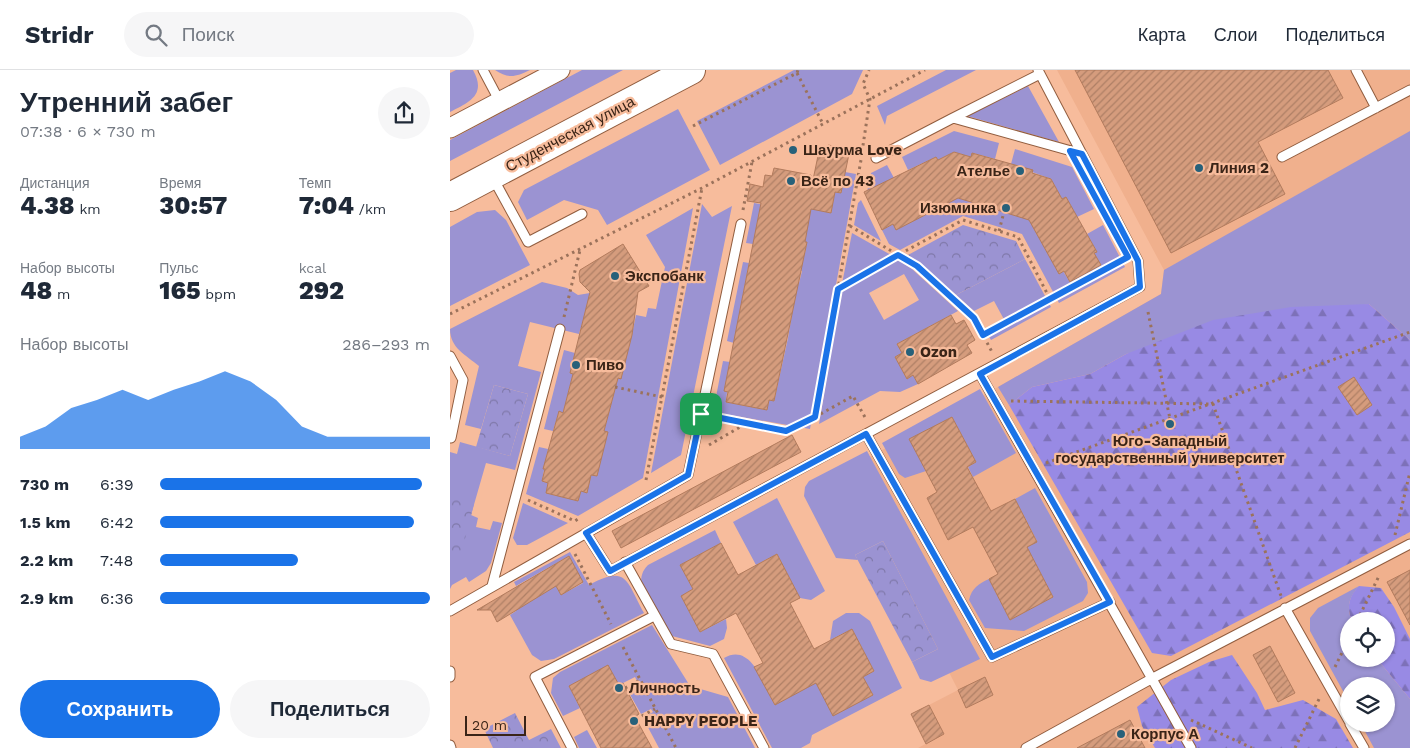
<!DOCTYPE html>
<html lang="ru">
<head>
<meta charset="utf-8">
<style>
  body { margin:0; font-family:"Work Sans",sans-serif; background:#f6f6f7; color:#1f2937; height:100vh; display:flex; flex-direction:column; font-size:19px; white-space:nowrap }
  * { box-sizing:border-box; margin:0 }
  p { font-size:16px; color:#747a83 }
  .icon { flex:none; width:28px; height:28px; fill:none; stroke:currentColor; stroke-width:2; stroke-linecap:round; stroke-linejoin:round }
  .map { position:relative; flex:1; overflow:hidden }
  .side { display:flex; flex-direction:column; background:#fff; width:450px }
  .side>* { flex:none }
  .fabs { position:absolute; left:890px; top:542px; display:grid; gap:10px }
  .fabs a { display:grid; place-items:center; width:55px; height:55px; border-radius:50%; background:#fff; box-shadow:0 1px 4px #0004; font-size:25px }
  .scale { position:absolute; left:15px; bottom:12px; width:61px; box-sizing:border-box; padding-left:5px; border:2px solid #3a2417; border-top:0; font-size:14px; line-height:18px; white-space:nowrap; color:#3a2417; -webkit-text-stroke:4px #f7bc9c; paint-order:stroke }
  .pin { position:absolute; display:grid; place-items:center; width:42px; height:42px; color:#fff; margin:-21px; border-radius:10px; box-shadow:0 2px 8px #0006 }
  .round { display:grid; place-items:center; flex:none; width:52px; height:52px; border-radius:26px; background:#f6f6f7 }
  .overview { display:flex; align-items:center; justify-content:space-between; height:85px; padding:0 20px }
  h1 { font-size:28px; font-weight:800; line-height:38px }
  .stats { display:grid; grid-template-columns:repeat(3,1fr); gap:8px; height:85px; padding:5px 20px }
  .stats div { display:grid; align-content:center }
  .stats b { font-size:25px; font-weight:800 }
  .stats small { font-size:14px; font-weight:400 }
  .stats p { font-size:14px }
  .chart { height:140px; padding:10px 20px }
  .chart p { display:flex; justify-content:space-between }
  .chart svg { width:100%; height:90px; margin-top:5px; fill:#1a73e8; opacity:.7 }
  .primary-button { display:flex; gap:10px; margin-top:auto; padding:10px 20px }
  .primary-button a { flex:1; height:58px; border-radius:30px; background:#1a73e8; color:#fff; font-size:20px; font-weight:800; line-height:58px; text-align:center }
  .primary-button a+a { background:#f6f6f7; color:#1f2937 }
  ul { padding:0 20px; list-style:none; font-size:16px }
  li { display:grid; grid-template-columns:80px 60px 1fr; align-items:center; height:38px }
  li i { height:12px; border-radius:6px; background:#1a73e8 }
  header { display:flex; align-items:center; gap:30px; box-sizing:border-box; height:70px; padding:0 25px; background:#fff; border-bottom:1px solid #e0e1e3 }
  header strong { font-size:24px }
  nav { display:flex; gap:28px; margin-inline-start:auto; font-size:18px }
  .search { width:350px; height:45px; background:#f6f6f7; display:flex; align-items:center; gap:12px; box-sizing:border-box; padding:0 18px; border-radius:28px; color:#747a83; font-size:19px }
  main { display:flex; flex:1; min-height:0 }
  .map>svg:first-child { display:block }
  .built { fill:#f0b08d; fill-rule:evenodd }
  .green { fill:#9b93d2; fill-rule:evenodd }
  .forest { fill:url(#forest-firs) }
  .park { fill:url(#park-crowns) }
  .building { fill:url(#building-hatch); stroke:#b27b5d }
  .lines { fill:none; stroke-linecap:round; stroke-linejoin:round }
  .service-casing { stroke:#915d3f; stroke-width:11 }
  .minor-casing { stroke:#915d3f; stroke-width:21 }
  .primary-casing { stroke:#915d3f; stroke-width:30 }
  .path { stroke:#9b725b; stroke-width:3; stroke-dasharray:2.5 4; stroke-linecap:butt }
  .service { stroke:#fff; stroke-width:9 }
  .minor { stroke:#fff; stroke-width:19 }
  .primary { stroke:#fff; stroke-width:28 }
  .route-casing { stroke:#fff; stroke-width:10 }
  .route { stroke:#1a73e8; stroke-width:6 }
  .poi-dot { fill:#27617a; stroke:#f7bc9c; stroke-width:2 }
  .labels { text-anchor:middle; stroke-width:4.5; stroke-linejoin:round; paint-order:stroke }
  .street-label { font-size:15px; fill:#3a2417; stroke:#f7bc9c }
  .poi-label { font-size:15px; font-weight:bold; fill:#3a2417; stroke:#f7bc9c; text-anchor:start }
</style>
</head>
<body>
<header>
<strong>Stridr</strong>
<div class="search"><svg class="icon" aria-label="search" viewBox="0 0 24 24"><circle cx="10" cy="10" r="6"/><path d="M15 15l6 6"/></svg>Поиск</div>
<nav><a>Карта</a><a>Слои</a><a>Поделиться</a></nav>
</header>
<main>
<section class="side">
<div class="overview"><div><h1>Утренний забег</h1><p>07:38 · 6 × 730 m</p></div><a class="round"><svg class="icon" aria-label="share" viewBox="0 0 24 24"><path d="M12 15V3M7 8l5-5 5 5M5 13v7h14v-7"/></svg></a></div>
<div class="stats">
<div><p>Дистанция</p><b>4.38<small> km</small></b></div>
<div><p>Время</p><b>30:57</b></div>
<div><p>Темп</p><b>7:04<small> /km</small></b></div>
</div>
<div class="stats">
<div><p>Набор высоты</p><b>48<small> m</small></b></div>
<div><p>Пульс</p><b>165<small> bpm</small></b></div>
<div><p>kcal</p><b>292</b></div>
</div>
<div class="chart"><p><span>Набор высоты</span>286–293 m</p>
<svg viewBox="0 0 160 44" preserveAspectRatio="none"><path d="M0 44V38L10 33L20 24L30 20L40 15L50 20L60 15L70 11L80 6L90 11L100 20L110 33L120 38L130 38L140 38L150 38L160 38V44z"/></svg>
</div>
<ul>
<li><b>730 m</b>6:39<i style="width:97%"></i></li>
<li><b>1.5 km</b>6:42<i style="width:94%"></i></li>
<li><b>2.2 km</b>7:48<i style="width:51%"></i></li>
<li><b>2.9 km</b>6:36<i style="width:100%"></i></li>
</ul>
<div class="primary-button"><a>Сохранить</a><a>Поделиться</a></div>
</section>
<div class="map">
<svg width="960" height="678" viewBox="0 0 960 678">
  <defs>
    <pattern id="forest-firs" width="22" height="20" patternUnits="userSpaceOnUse" patternTransform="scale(1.25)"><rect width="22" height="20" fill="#988ae4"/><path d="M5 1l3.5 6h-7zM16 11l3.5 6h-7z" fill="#7d71b8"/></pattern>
    <pattern id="park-crowns" width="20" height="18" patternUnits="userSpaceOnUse" patternTransform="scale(1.25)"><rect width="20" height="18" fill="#9b93d2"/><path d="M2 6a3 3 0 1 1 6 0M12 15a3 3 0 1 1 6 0" fill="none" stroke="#7f78a9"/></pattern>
    <pattern id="building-hatch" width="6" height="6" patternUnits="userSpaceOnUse" patternTransform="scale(1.25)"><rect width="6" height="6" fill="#d59c7d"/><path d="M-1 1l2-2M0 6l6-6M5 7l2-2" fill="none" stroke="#ae7f65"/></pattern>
  </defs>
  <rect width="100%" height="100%" fill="#f7bc9c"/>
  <path class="built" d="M 607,0 L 960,0 L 960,678 L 468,678 L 494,664 L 479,635 L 508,620 L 397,399 L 541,321 L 711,224 L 714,200 ZM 899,551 L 936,551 L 936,589 L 899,589 ZM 899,616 L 936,616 L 936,654 L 899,654 Z"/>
  <path class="green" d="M 6,0 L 23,0 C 37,25 19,32 0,42 L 0,3 Z
    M 45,0 L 80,0 C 66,7 58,9 45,0 Z
    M 132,0 L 173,0 L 0,91 L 0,70 Z
    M 344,0 L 413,0 L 402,24 L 270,95 L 247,51 Z
    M 496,0 L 526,0 L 437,46 L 435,55 L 427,36 Z
    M 578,16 L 609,72 L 517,46 Z
    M 228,39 L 260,100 L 157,155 L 148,140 L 114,130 L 77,150 L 68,132 L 74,120 Z
    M 504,61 L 549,73 L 545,89 L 523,83 L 521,87 L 504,82 L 488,90 L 486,87 L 458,100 L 452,87 Z
    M 960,61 L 960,270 L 919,234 L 676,284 L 640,304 L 582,317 L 559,335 L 548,317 L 711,224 L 714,200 Z
    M 565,79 L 622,97 L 644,139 L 627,147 L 616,127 L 612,129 L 601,109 L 561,94 Z
    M 437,95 L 444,108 L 416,127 L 421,103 Z
    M 395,102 L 406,104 L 360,359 L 263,342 L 273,291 L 280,292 L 276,332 L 317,340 L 319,330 L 324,331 L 338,268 L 347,213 L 349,213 L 352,201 L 349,200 L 353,183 L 355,183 L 357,172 L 355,172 L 353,136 L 381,143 L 385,122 L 391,123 Z
    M 507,121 L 508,128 L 529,134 L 574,139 L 620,212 L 651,195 L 644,183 L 647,182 L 637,164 L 653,155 L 675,197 L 609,233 L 572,164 L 513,146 L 450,180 L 439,174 L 432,160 Z
    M 411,130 L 431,171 L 404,155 L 408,133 Z
    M 304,133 L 315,135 L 303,174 L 296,173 Z
    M 252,134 L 262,147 L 282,136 L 231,385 L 201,403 Z
    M 243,138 L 193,408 L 128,446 L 76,424 L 89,377 L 98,379 L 92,411 L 98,413 L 96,423 L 128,431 L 131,421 L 137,423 L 141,405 L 147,406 L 157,362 L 154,361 L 168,308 L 171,308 L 175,294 L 171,293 L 179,278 L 186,245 L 196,247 L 198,238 L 206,239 L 215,197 L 196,165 Z
    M 45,140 L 56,150 L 80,195 L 0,236 L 0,157 L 27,142 Z
    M 402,163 L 441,185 L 392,214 Z
    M 447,189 L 462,199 L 508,241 L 447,274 L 452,283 L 445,287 L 457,309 L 463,305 L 468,314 L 450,322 L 430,321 L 369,354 L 391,221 ZM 454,204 L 469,230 L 434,250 L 419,223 Z
    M 575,189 L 601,237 L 541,270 L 538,265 L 557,255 L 544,231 L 524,241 L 506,225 Z
    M 293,192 L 299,193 L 284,273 L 277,271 Z
    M 92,212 L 117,218 L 128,225 L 140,223 L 149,225 L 135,244 L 129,264 L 80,252 L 68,296 L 91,302 L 65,400 L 36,393 L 21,445 L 28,448 L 26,457 L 40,460 L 43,451 L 52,453 L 41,493 L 36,501 L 19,512 L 16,507 L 2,515 L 0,519 L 0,382 L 7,384 L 10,372 L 60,386 L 78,324 L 44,315 L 31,359 L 15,355 L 29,296 C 16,285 0,278 0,259 Z
    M 114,280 L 125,283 L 120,302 L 123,304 L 113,343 L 109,342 L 103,361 L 94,359 Z
    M 530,319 L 566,383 L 523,407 L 518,397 L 526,392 L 502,347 L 460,369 L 476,401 L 455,408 L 449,404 L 432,373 Z
    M 417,381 L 530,589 L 481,612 L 470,609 L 462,592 L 488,579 L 433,471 L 405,485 L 408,490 L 386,488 L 354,426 L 355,417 L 359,411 Z
    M 585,418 L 637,512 L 638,523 L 633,531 L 574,561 L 535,558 L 519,530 C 522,518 528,514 539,509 L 560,550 L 603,527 L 577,477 L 587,471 L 565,429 Z
    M 327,428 L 375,521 L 361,530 L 350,528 L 327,484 L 306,495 L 283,452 Z
    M 73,433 L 118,453 L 77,475 L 67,475 L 63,468 Z
    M 265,460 L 271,473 L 230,495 L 243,519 L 231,526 L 250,562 L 276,549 L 277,558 L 274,569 L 260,576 L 222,566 L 191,515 C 191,506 192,501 198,495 Z
    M 120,482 L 139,515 C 178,494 176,511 194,543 L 104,589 L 91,591 L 82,585 L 60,545 L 66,541 L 57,524 L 106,516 L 111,525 L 133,513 L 119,486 L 66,516 L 64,512 Z
    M 909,516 C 899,527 896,537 902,551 L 899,551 L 899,589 L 927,589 L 960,629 L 960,678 L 924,678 L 911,654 L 936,654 L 936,616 L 899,616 L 899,632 L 860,561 L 860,548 L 868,538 Z
    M 396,543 L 409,543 L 420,551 L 452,618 L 362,665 L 360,673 L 351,678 L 322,678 L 274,588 C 302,572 314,616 325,635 L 365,611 L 383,645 L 423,625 L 413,607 L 424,601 L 402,559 L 380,570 L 383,551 Z
    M 202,555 L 240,616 L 278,627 L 305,678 L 209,678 L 193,648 L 203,642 L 201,639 L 191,644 L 178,621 L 189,615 L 185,607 L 169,615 L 158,596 L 119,616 L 130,638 L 113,646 L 101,623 L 103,608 L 110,602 Z
    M 137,660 L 147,678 L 129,678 L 124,667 Z"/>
  <path class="forest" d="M 919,234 L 960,270 L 960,462 L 721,586 L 702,583 L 559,335 L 582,317 L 640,304 L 676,284 L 763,250 L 841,237 Z
    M 909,516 L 931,518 L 944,537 L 960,569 L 960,629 L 927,589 L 936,589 L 936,551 L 902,551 C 896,537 899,526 909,516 Z
    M 782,585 L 807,623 L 815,640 L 853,630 L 886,649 L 903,678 L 705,678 L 692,656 L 687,637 L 721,610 L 759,592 Z"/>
  <path class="park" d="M 513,155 L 566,171 L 575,189 L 506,225 L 458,185 Z
    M 44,315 L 78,324 L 60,386 L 26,377 Z
    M 0,428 L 24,434 L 8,496 L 0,494 Z
    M 433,471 L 488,579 L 462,592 L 405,485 Z
    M 65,643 L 79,670 L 101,659 L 111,678 L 43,678 L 34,659 Z"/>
  <path class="building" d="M 625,0 L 878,0 L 893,28 L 808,72 L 835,124 L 721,183 Z
    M 378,75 L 400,79 L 391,123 L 385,122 L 381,143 L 361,139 L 355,172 L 357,172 L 324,331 L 319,330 L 317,340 L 276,332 L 278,322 L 274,321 L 311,133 L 297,131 L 300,114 L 313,117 L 315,105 L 322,106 L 324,98 L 361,105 L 363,110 L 370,76 L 378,77 Z
    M 504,82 L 521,87 L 522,83 L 583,100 L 582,103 L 601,109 L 612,129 L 616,127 L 647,182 L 644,183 L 651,195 L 620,212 L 614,201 L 609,204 L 579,150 L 508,128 L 446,160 L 443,154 L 432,160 L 414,122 L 486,87 L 488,90 Z
    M 173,174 L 199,216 L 188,222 L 182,265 L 171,309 L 168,308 L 154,361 L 158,362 L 147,406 L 141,405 L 137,423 L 131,421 L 128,431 L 96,423 L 98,413 L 92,411 L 95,399 L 93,399 L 109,341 L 113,343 L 123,304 L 120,303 L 140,222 L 130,212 L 129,204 L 130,200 Z
    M 501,245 L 506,254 L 514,250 L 525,270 L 517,275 L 522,283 L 468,314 L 463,305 L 457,309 L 445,287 L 452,283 L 447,274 Z
    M 904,307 L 922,335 L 907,345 L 888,317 Z
    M 502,347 L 526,392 L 517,397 L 541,441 L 565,429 L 587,472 L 577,477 L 603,527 L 560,550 L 539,509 L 548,504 L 523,457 L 498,470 L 477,428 L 487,422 L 459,369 Z
    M 342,365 L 351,382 L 171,478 L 162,461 Z
    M 271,473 L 288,505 L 327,484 L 350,528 L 340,533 L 364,579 L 402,559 L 424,601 L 413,607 L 423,625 L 383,646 L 366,613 L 325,635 L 304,597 L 313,593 L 286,543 L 250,562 L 231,526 L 243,519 L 230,495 Z
    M 119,486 L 133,512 L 111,525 L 106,516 L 47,552 L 41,540 L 27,540 Z
    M 960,500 L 960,555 L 937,512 Z
    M 820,576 L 845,623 L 828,632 L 803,585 Z
    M 158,595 L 169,615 L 173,613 L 189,644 L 185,647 L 202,678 L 151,678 L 119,616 Z
    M 535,607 L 543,625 L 516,638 L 508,620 Z
    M 479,635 L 494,664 L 476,674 L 461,644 Z
    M 680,650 L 695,678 L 627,678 Z"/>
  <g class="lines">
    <defs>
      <path id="service" d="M 33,0 L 50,32
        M 906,0 L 926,38
        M 503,48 L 590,4
        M 832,87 L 960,20
        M 426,88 L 503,48 L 632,84
        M 43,108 L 78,172 L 132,144
        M 0,286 L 13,310 L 1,368
        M 530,304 L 741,678
        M 416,364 L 542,587 L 660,532
        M 136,463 L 160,501 L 690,217 L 688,191 L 588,0
        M 175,492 L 221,574 L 263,584 L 314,678
        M 42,516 L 110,259
        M 835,538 L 899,651
        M 0,541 L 238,405 L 291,154
        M 0,601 L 0,607
        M 900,654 L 914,678
        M 0,675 L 1,678
        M 122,678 L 85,607 L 204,546
        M 576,678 L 703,608 L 960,474"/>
      <path id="minor" d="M 0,58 L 110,0"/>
      <path id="primary" d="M 0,127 L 241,0"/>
    </defs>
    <use href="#service" class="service-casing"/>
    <use href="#minor" class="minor-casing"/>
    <use href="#primary" class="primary-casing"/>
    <path class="path" d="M 347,3 L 373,54
      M 243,56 L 347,3 L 348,0
      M 412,82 L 420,29 L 413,14 L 419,0
      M 293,140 L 302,92
      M 400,156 L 448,185 L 513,150 L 568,167 L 600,229 L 673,189
      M 549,161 L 554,142
      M 389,219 L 448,185 L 467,197 L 524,248 L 542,282
      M 698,242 L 720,349
      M 0,244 L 252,118 L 475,0
      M 114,247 L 130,180
      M 533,265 L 600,229
      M 165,317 L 212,327
      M 561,331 L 763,334 L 831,526
      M 264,347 L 336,361 L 365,347 L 411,90
      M 365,347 L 403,326 L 416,349
      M 259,375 L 297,353
      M 596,393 L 960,262
      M 196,410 L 252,118
      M 78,430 L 125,451 L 128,449
      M 945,465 L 960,402
      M 125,484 L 161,554
      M 907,551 L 929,506
      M 173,577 L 226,678
      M 885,597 L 899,568
      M 175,618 L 190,610
      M 186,649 L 205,639
      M 741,650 L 802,678
      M 845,678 L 870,627"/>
    <use href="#service" class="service"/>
    <use href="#minor" class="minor"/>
    <use href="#primary" class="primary"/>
  </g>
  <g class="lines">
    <defs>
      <path id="route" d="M 620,81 L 632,84 L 688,191 L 690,217 L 530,304 L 660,532 L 542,587 L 416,364 L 160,501 L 136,463 L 238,405 L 251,344 L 336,361 L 365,347 L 388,219 L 448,185 L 467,196 L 524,248 L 533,265 L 678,187 Z"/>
    </defs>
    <use href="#route" class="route-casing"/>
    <use href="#route" class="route"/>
  </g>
  <g class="poi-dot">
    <circle cx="343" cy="80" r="5"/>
    <circle cx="749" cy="98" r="5"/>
    <circle cx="570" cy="101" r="5"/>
    <circle cx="341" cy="111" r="5"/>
    <circle cx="556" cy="138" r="5"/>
    <circle cx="165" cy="206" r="5"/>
    <circle cx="460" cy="282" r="5"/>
    <circle cx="126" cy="295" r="5"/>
    <circle cx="720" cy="354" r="5"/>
    <circle cx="169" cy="618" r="5"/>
    <circle cx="184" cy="651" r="5"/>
    <circle cx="671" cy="664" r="5"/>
  </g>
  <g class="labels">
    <g class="street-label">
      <text transform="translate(120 64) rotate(-28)" y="5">Студенческая улица</text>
    </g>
    <g class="poi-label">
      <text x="353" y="85">Шаурма Love</text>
      <text x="759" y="103">Линия 2</text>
      <text x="560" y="106" text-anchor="end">Ателье</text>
      <text x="351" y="116">Всё по 43</text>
      <text x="546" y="143" text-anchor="end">Изюминка</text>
      <text x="175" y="211">Экспобанк</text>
      <text x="470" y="287">Ozon</text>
      <text x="136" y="300">Пиво</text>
      <text x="720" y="376" text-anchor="middle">Юго-Западный<tspan x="720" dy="17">государственный университет</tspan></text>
      <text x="179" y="623">Личность</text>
      <text x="194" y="656">HAPPY PEOPLE</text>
      <text x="681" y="669">Корпус А</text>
    </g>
  </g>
</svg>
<div class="fabs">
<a><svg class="icon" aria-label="locate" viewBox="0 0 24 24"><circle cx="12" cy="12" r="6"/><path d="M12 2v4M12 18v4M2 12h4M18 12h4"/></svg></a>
<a><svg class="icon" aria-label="layers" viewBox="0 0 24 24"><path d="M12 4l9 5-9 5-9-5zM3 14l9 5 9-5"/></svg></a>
</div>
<div class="scale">20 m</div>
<div class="pin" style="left:251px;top:344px;background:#1e9e55"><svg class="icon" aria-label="arrive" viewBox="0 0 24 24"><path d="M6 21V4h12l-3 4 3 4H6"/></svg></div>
</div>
</main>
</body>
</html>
